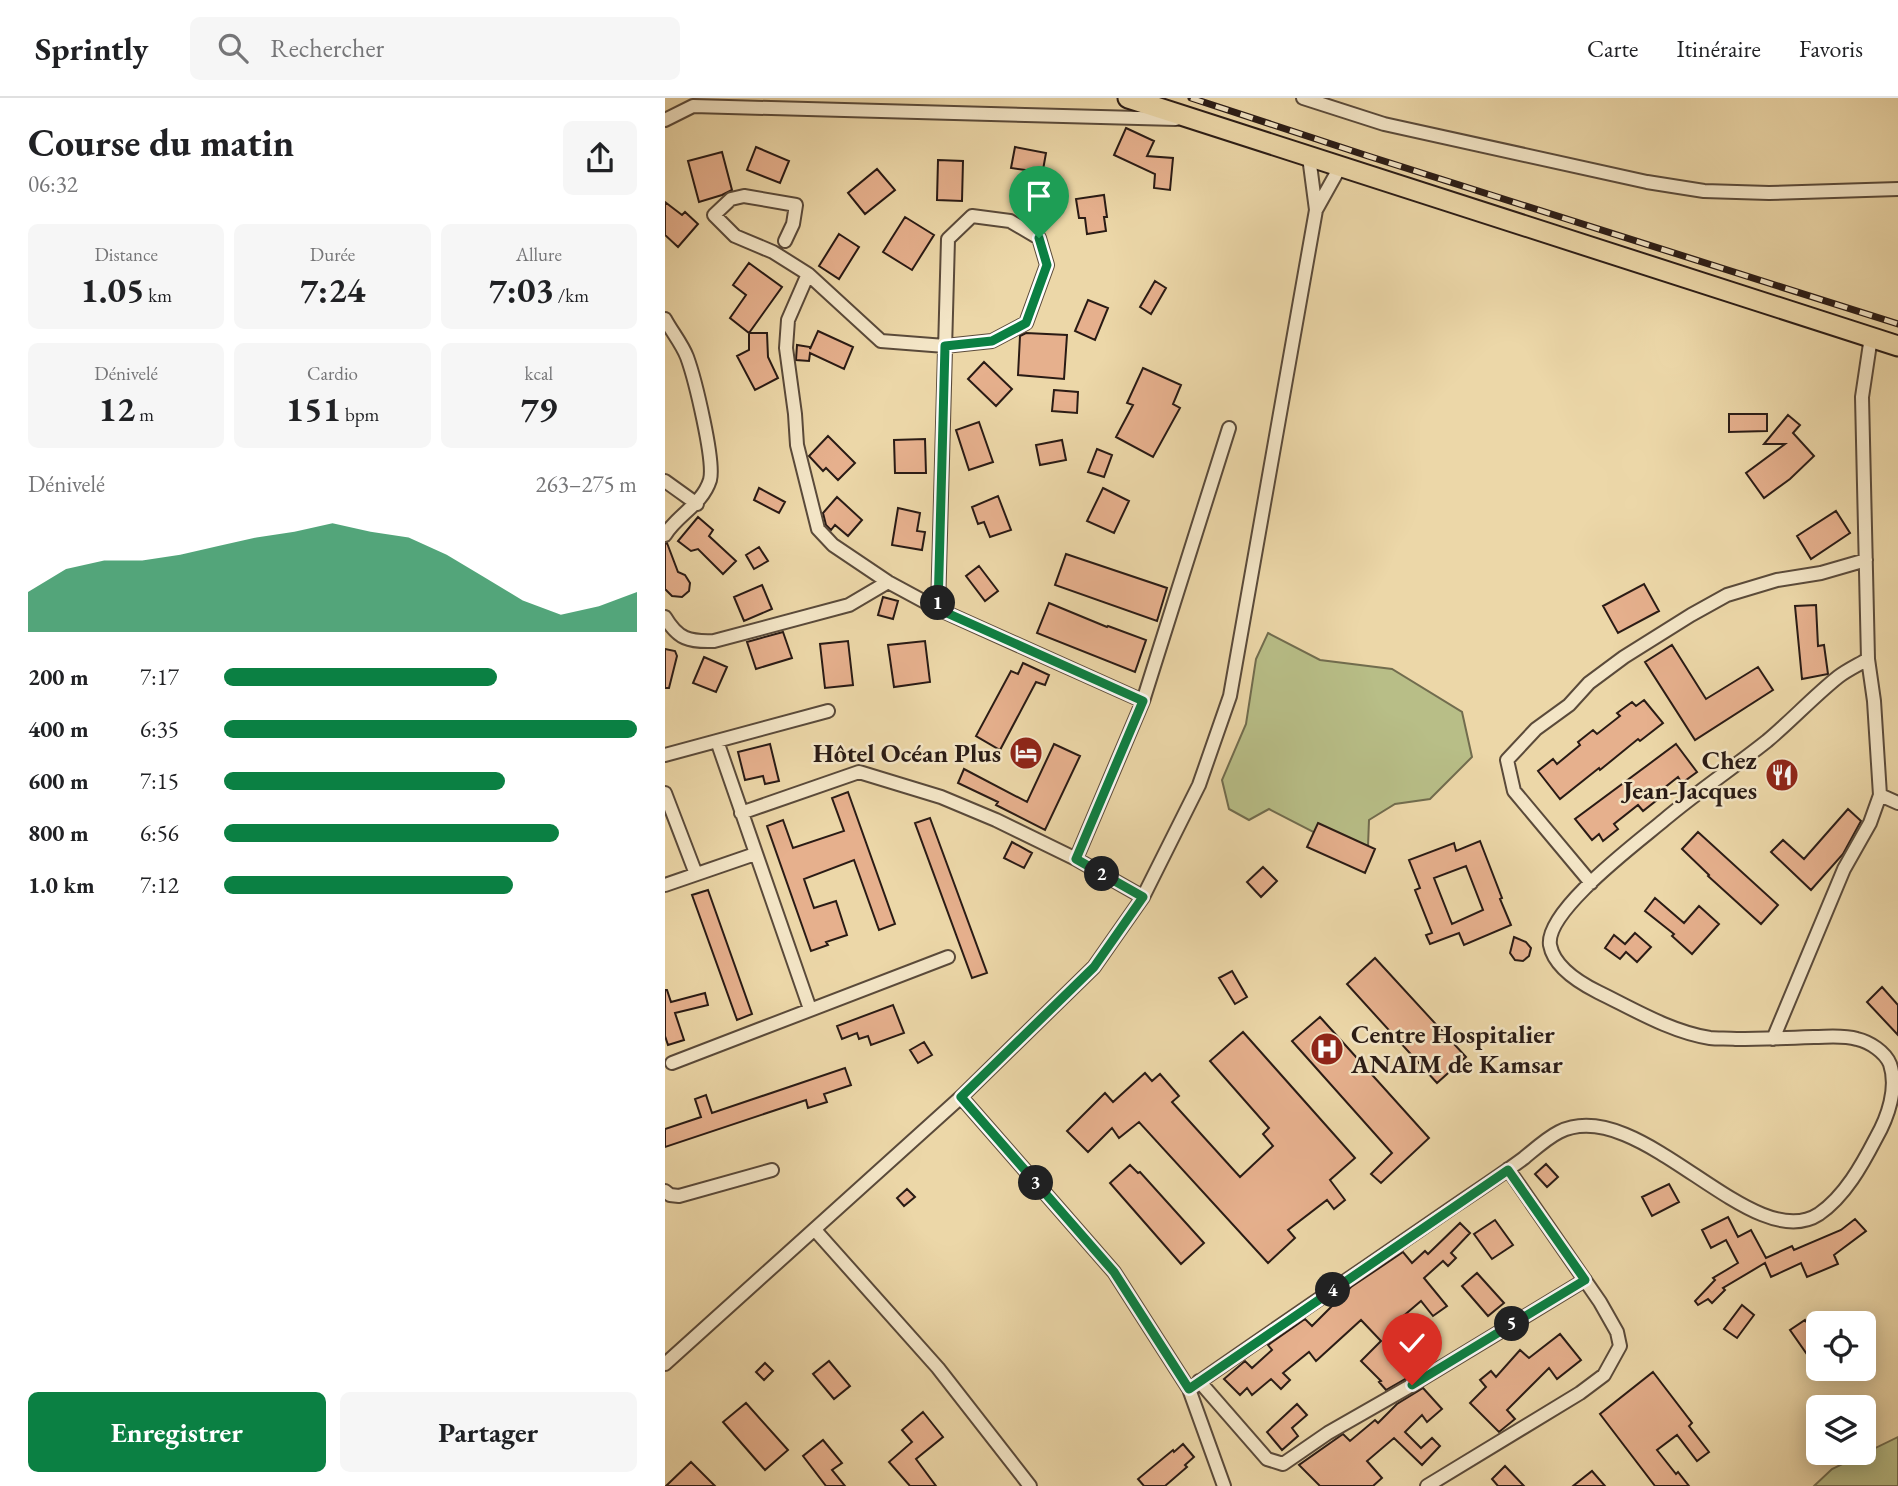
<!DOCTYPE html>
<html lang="fr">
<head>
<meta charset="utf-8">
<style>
  body { margin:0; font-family:"EB Garamond",serif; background:#f6f6f6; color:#202124; height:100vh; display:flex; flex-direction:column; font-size:26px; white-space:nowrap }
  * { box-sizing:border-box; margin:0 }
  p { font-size:23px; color:#757577 }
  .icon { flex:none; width:38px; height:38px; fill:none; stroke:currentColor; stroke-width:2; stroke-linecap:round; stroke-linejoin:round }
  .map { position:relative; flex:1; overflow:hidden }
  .side { display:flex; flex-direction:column; background:#fff; width:665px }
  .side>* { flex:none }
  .controls { position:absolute; left:1141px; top:1213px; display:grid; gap:14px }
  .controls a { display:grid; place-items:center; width:70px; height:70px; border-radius:10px; background:#fff; box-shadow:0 4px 18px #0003; font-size:35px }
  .pin { position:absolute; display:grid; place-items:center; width:60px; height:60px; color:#fff; margin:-72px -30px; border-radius:50% 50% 50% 0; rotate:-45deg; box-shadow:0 0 7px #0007 }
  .pin .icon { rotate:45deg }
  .km { position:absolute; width:35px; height:35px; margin:-18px; border-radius:50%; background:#222; color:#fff; font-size:19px; line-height:35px; text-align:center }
  .round { display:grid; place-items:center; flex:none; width:74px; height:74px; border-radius:10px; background:#f6f6f6 }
  .head { display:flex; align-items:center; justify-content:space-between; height:119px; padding:0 28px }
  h1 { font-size:38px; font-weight:700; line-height:52px }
  .stats { display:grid; grid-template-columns:repeat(3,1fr); gap:10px; height:119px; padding:7px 28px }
  .stats div { display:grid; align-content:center; border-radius:10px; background:#f6f6f6; text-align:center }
  .stats b { font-size:35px; font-weight:700 }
  .stats small { font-size:19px; font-weight:400 }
  .stats p { font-size:19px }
  .chart { height:196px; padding:14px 28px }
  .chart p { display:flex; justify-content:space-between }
  .chart svg { width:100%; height:126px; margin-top:7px; fill:#0b8043; opacity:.7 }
  .cta { display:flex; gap:14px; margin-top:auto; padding:14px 28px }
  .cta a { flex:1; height:80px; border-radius:10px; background:#0b8043; color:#fff; font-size:28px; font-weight:700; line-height:80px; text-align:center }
  .cta a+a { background:#f6f6f6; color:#202124 }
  ul { padding:0 28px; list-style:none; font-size:23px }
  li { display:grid; grid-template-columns:112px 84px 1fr; align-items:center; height:52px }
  li i { height:18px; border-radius:9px; background:#0b8043 }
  header { display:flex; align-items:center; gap:42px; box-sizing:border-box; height:98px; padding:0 35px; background:#fff; border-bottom:2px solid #e0e0e0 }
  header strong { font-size:33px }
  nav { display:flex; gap:38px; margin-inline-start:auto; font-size:24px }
  .search { width:490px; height:63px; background:#f6f6f6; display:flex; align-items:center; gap:18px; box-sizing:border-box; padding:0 24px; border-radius:10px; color:#757577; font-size:26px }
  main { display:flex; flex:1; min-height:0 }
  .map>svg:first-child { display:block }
  .green { fill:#b8be87; stroke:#716c4e; stroke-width:2 }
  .building { fill:#e6b08d; stroke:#2a1b15; stroke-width:2; fill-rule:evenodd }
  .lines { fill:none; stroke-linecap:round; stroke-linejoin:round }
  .minor-casing { stroke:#5a4a3a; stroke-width:16 }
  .primary-casing { stroke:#2a1b15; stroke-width:23 }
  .minor { stroke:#f3e5c6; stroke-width:12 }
  .primary { stroke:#ecd7a8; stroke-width:19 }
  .rail-casing { stroke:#2a1b15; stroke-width:7 }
  .rail { stroke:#f3e5c6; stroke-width:4.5; stroke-dasharray:13; stroke-linecap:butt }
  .route-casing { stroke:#fff; stroke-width:14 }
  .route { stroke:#0b8043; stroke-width:9 }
  .labels { text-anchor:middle; stroke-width:5; stroke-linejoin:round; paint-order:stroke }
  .poi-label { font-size:26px; font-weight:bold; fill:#2a1b15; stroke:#f3e5c6; text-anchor:end }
</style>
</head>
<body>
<header>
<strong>Sprintly</strong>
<div class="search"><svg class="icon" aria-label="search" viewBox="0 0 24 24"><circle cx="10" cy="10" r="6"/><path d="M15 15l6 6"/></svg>Rechercher</div>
<nav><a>Carte</a><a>Itinéraire</a><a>Favoris</a></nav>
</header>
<main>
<section class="side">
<div class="head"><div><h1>Course du matin</h1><p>06:32</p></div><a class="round"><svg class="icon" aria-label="share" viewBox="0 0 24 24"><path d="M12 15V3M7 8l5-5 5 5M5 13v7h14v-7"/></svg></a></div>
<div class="stats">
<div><p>Distance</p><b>1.05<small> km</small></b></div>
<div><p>Durée</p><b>7:24</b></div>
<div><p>Allure</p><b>7:03<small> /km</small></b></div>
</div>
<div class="stats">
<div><p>Dénivelé</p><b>12<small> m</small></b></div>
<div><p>Cardio</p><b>151<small> bpm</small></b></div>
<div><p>kcal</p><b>79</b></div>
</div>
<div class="chart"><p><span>Dénivelé</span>263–275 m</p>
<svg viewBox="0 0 160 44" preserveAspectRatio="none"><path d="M0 44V30L10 22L20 19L30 19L40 17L50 14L60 11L70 9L80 6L90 9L100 11L110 17L120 25L130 33L140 38L150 35L160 30V44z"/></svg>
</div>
<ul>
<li><b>200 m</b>7:17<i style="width:66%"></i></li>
<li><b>400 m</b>6:35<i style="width:100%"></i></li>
<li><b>600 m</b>7:15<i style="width:68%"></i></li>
<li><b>800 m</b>6:56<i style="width:81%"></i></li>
<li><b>1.0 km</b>7:12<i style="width:70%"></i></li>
</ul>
<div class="cta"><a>Enregistrer</a><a>Partager</a></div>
</section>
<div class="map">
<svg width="1233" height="1388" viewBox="0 0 1233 1388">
  <rect width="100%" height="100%" fill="#ecd7a8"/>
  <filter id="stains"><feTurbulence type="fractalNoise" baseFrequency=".00286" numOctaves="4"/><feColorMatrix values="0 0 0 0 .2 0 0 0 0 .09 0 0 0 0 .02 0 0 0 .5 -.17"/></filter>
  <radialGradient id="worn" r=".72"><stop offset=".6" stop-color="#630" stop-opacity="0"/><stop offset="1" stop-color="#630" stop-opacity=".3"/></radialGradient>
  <path class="green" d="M 603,535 L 655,562 L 727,571 L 797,614 L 807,659 L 765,701 L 730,706 L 704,722 L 703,749 L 689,755 L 604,711 L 584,722 L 564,711 L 557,682 L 581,626 L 591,561 Z
    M 1233,1339 L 1233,1388 L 1149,1388 L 1167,1371 Z"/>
  <path class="building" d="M 461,30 L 489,43 L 482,58 L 508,60 L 505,92 L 489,90 L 490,76 L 449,57 Z
    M 91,49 L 124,63 L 115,85 L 82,72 Z
    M 350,49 L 381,55 L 376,83 L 359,79 L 361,72 L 346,70 Z
    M 57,54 L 67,92 L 57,97 L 34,104 L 23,63 Z
    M 273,62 L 298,63 L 297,103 L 272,102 Z
    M 212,71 L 230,92 L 200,116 L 183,95 Z
    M 439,97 L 442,119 L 439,119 L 441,133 L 422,136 L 420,120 L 414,120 L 411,101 Z
    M 0,104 L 17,117 L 20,114 L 33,126 L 13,149 L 0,137 Z
    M 240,119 L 269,137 L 247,172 L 218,154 Z
    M 174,136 L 194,149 L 174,181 L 154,168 Z
    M 84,165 L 117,189 L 84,235 L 65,220 L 81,197 L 68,187 Z
    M 490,183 L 501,190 L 486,216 L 475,209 Z
    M 423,202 L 443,210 L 430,242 L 410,233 Z
    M 153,233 L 188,249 L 179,271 L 145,255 L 144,263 L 131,262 L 132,247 L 145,249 L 145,251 Z
    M 84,235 L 102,235 L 103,259 L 113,280 L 90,292 L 72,258 L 84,252 Z
    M 361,235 L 402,237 L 399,281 L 353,277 L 355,238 Z
    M 319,264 L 347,291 L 331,308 L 303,281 Z
    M 478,270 L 516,287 L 508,306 L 515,310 L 488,359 L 451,339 L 468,307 L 462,305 Z
    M 389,292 L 413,294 L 412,315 L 387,313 Z
    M 1064,316 L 1102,316 L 1102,333 L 1064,334 Z
    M 1123,317 L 1135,327 L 1128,335 L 1149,358 L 1125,381 L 1099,400 L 1081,375 L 1120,346 L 1099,346 Z
    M 314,324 L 328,364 L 304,372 L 291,332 Z
    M 163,338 L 190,365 L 173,382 L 161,370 L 158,373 L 144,358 Z
    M 260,341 L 261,375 L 230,375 L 229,342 Z
    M 397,342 L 401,362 L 375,367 L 371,347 Z
    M 432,351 L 447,357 L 439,379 L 423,374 Z
    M 94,390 L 120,404 L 114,415 L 89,402 Z
    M 438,390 L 464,403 L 449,435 L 422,423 Z
    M 333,398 L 346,432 L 325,439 L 319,424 L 313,426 L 307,409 Z
    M 172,399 L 197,422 L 183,438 L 170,427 L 166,432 L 161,427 L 158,415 Z
    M 233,410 L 255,415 L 252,433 L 260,434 L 257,452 L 227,447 Z
    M 1171,413 L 1185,435 L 1146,461 L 1132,438 Z
    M 33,419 L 48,432 L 44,438 L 71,463 L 58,476 L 33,451 L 26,453 L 13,443 Z
    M 2,445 L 13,474 L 20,477 L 25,485 L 24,493 L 17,499 L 7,498 L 0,491 L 0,446 Z
    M 94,449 L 103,463 L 89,471 L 81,457 Z
    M 401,456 L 502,490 L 492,523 L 390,487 Z
    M 314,468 L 333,493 L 320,503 L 301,478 Z
    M 979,486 L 994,513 L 953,535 L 938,508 Z
    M 97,487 L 107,511 L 79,523 L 69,499 Z
    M 218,499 L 233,503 L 228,521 L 213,517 Z
    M 384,505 L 442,529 L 443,528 L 481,542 L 470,574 L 372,535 Z
    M 1151,507 L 1153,548 L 1159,547 L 1163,576 L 1137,581 L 1130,508 Z
    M 118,534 L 127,560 L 91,571 L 82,544 Z
    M 183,543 L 188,587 L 160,590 L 155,546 Z
    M 260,543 L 265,584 L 229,589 L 223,547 Z
    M 1007,547 L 1041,601 L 1093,569 L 1108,592 L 1030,642 L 980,564 Z
    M 0,551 L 10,553 L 12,558 L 4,590 L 0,590 Z
    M 39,559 L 62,569 L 51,594 L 28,585 Z
    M 358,565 L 384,577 L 380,587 L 371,584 L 335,652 L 311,638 L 346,573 L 353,576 Z
    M 979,602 L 998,625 L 975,643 L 973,641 L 935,672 L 934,670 L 895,701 L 873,673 L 888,661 L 892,666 L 915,647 L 913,644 L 928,632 L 932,636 L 955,618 L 952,615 L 967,604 L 971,608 Z
    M 105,646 L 114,683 L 100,686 L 98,678 L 80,682 L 73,654 Z
    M 389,646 L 415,658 L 380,732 L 331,707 L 333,704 L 293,685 L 299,671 L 362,704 Z
    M 1011,646 L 1032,674 L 1017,685 L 1013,679 L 989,698 L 992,702 L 978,713 L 973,707 L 949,726 L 953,731 L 938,743 L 934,736 L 927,742 L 910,721 Z
    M 183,694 L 230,826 L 214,832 L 189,762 L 139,781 L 149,810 L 171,803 L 182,837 L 161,844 L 163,847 L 146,853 L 102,728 L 118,722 L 128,750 L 179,733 L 167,700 Z
    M 1183,711 L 1196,723 L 1178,756 L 1146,792 L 1106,754 L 1118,742 L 1139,761 Z
    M 265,720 L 322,875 L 307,880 L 250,725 Z
    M 653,725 L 710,751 L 700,775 L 642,749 Z
    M 1033,734 L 1113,807 L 1096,826 L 1043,778 L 1044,777 L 1017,751 Z
    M 815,743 L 837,800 L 835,801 L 846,827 L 799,847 L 794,835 L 765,846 L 761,837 L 767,835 L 750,792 L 755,790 L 744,762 L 789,745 L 791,753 ZM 801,768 L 818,812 L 787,826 L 769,780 Z
    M 347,744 L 367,755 L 359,770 L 339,760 Z
    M 598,769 L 612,783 L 596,799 L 582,784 Z
    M 43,792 L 87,916 L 72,922 L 27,797 Z
    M 990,800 L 1019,825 L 1034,808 L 1054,826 L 1027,856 L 1007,838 L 1009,836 L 980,813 Z
    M 970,835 L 986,849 L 972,864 L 961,854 L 955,861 L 940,850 L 949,837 L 960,846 Z
    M 849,839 L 861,844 L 866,850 L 864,858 L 858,863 L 850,862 L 845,855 Z
    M 710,860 L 801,959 L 772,985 L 682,886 Z
    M 567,873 L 582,899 L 570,906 L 554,880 Z
    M 1217,889 L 1233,907 L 1233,937 L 1202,904 Z
    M 0,892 L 2,892 L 6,904 L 40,895 L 43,907 L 10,915 L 19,942 L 3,947 L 0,938 Z
    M 228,907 L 239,935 L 206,947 L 203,938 L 194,941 L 192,935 L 177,941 L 172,928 Z
    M 655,919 L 764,1040 L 716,1085 L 706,1076 L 727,1055 L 627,943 Z
    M 578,934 L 690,1060 L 665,1082 L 680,1102 L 669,1111 L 662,1102 L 623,1132 L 630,1140 L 603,1165 L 474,1024 L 454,1040 L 447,1030 L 423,1054 L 402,1033 L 440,995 L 448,1004 L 480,975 L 487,983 L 495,976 L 514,998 L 507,1004 L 575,1079 L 608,1048 L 598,1036 L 604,1030 L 545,963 Z
    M 259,944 L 267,957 L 253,965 L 245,952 Z
    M 180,970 L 186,987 L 159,996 L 162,1004 L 143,1010 L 141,1002 L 0,1049 L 0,1031 L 36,1019 L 30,1001 L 41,997 L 47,1015 Z
    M 881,1066 L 893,1079 L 882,1089 L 870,1076 Z
    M 465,1067 L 473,1075 L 475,1074 L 539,1145 L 516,1166 L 445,1085 Z
    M 1004,1086 L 1014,1104 L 987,1118 L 977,1099 Z
    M 242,1091 L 250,1099 L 239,1108 L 232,1100 Z
    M 1063,1119 L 1073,1139 L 1086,1132 L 1101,1160 L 1127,1148 L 1129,1152 L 1176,1132 L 1190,1121 L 1201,1133 L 1169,1157 L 1173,1166 L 1142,1179 L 1136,1165 L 1106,1179 L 1100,1165 L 1058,1190 L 1060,1192 L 1047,1205 L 1043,1201 L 1033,1207 L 1030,1203 L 1050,1182 L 1048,1180 L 1073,1165 L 1061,1142 L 1046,1150 L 1037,1132 Z
    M 830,1122 L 848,1147 L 827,1161 L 809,1136 Z
    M 795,1125 L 805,1135 L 786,1155 L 791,1160 L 783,1168 L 778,1163 L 759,1180 L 782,1208 L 768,1218 L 756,1203 L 723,1231 L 753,1263 L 742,1272 L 747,1277 L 721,1292 L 714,1284 L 716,1283 L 696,1263 L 716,1243 L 696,1222 L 651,1263 L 644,1254 L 618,1275 L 625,1282 L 616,1291 L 606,1281 L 587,1297 L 582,1290 L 575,1297 L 559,1281 L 580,1263 L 587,1270 L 607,1252 L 603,1247 L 640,1221 L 647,1228 L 686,1189 L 738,1154 L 747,1165 L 760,1153 L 763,1156 Z
    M 812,1175 L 839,1205 L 823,1218 L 797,1188 Z
    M 1077,1207 L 1089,1217 L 1072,1240 L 1059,1231 Z
    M 1140,1222 L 1153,1241 L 1153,1272 L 1125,1232 Z
    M 895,1236 L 916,1262 L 892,1281 L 884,1270 L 842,1312 L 850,1321 L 834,1334 L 805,1305 L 821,1289 L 815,1282 L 826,1273 L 831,1279 L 855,1252 L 864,1260 Z
    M 164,1263 L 185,1288 L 169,1301 L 148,1276 Z
    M 100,1265 L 108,1273 L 99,1282 L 91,1274 Z
    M 988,1274 L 1027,1325 L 1024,1328 L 1044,1354 L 1032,1363 L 1012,1337 L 992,1352 L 1011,1376 L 1013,1374 L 1024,1388 L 990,1388 L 935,1316 Z
    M 758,1290 L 777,1311 L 762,1324 L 757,1317 L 740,1334 L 756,1350 L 767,1340 L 775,1348 L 757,1367 L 729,1340 L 702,1363 L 717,1380 L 708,1388 L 655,1388 L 634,1367 L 678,1336 L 685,1343 L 710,1322 L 713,1325 L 732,1306 Z
    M 81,1305 L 123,1352 L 100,1372 L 58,1324 Z
    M 632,1306 L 642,1317 L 627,1330 L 633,1338 L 617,1352 L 602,1334 Z
    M 258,1314 L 278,1339 L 251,1361 L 271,1388 L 245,1388 L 224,1364 L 247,1344 L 237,1332 Z
    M 158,1342 L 177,1365 L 167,1372 L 180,1388 L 161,1388 L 138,1358 Z
    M 518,1346 L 529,1359 L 520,1367 L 522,1369 L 500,1388 L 479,1388 L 473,1381 L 508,1352 L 509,1354 Z
    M 26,1364 L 50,1388 L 1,1388 Z
    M 840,1368 L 859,1388 L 833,1388 L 827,1381 Z
    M 927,1373 L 940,1388 L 908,1388 Z"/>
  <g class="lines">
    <defs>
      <path id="minor" d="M 638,0 L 719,26 L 982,84 L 1039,93 L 1104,95 L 1233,91
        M 0,22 L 28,8 L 511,21
        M 651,112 L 675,69
        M 120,143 L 128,126 L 131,107 L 79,98 L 66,101 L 49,117 L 70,138 L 108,154 L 143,176 L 216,243 L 280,248 L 327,243 L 361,225 L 382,167 L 374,140 L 345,123 L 307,118 L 283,141 L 273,511
        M 143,176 L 123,222 L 121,250 L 130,316 L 132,347 L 153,431 L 168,447 L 223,484 L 273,511 L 478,603
        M 0,221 C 7,234 17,246 22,259 C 30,281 50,363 45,382 C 37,407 13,416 0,437
        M 0,383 L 32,406
        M 0,519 C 13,541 24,544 49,543 L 184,507 L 223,484
        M 52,643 L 145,911
        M 0,657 L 163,613
        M 0,695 L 31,776
        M 1215,697 L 1233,705
        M 76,715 L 194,674 L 276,699 L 331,722 L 411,761 L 478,799
        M 411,761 L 478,603 L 564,330
        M 926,785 L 849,693 L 842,662 L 871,631 L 904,607 L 924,585 L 959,559 L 1026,517 L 1062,497 L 1112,482 L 1156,475 L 1201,462
        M 0,787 L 90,756
        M 1108,941 L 1179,771 L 1205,725 L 1215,697 L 1209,603 L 1203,561 L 1197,299 L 1206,239
        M 7,965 L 283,859
        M 296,999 L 449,1174 L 524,1291 L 559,1388
        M 0,1093 L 5,1097 L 14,1098 L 107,1072
        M 150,1132 L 273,1270 L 365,1388
        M 0,1266 L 296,999 L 429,869 L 478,799 L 534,687 L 565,598 L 651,112 L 644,59
        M 534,1283 L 602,1361 L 618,1366 L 663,1335 L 747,1287 L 920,1182
        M 524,1291 C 611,1230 700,1170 788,1109 C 812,1093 836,1077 859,1060 C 870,1051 882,1040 894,1034 C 974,994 1087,1160 1154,1116 C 1180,1098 1197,1067 1211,1040 C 1223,1019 1233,990 1225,966 C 1220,954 1205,944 1192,941 C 1178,937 1163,939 1149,939 C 1123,940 1097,941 1071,941 C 1063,940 1053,941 1045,940 C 1006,934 968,911 933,894 C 915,885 889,869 885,847 C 880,813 973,744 999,722 C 1032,694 1068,670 1102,643 C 1126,623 1148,599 1173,579 C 1182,572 1193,567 1203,561
        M 762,1388 L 915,1295 L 939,1277 L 955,1248 L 952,1234 L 935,1204 L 843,1071"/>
      <path id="primary" d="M 463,0 L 1233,248"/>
    </defs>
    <use href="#minor" class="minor-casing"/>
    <use href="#primary" class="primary-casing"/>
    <use href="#minor" class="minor"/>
    <use href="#primary" class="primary"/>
    <defs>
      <path id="rail" d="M 526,0 L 703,58 L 1233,226"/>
    </defs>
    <use href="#rail" class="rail-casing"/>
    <use href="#rail" class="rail"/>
  </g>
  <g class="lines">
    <defs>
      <path id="route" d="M 374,140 L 382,167 L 361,225 L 327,243 L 280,248 L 273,511 L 478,603 L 411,761 L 478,799 L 429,869 L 296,999 L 449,1174 L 524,1291 L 843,1072 L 920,1182 L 747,1287"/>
    </defs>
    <use href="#route" class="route-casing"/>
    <use href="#route" class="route"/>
  </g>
  <defs>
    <symbol id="hotel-disc" viewBox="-11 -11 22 22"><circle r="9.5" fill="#8f2418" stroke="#f3e5c6"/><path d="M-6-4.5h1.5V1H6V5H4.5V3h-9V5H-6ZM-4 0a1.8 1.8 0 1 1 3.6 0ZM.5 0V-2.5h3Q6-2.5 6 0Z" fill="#fff"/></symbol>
    <symbol id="restaurant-disc" viewBox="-11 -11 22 22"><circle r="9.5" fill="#8f2418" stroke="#f3e5c6"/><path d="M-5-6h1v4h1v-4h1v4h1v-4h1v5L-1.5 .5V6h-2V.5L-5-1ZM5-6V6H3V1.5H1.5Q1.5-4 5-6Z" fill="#fff"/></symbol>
    <symbol id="hospital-disc" viewBox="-11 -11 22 22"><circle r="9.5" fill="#8f2418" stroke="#f3e5c6"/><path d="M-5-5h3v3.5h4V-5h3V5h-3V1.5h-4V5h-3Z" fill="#fff"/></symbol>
  </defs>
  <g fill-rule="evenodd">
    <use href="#hotel-disc" x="342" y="636" width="38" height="38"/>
    <use href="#restaurant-disc" x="1098" y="658" width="38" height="38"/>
    <use href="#hospital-disc" x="643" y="932" width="38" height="38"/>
  </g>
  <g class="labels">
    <g class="poi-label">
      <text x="336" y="664">Hôtel Océan Plus</text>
      <text x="1092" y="671">Chez<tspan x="1092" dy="30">Jean-Jacques</tspan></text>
      <text x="686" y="945" text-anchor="start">Centre Hospitalier<tspan x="686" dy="30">ANAIM de Kamsar</tspan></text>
    </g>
  </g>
  <rect width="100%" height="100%" filter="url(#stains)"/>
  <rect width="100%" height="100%" fill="url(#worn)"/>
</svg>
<div class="controls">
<a><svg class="icon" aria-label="locate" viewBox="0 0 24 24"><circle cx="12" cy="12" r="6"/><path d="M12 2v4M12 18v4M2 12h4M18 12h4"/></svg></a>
<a><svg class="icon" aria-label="layers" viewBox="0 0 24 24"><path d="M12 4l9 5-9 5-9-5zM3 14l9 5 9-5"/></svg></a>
</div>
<div class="pin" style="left:374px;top:140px;background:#1e9e55"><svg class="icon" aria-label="arrive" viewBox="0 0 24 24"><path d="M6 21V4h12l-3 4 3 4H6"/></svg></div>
<div class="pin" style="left:747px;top:1287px;background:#d93025"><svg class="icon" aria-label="check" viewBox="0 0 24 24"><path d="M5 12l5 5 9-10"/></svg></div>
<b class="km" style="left:273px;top:505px">1</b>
<b class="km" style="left:437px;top:776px">2</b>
<b class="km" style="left:371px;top:1085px">3</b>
<b class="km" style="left:668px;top:1192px">4</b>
<b class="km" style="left:847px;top:1226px">5</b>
</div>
</main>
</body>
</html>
